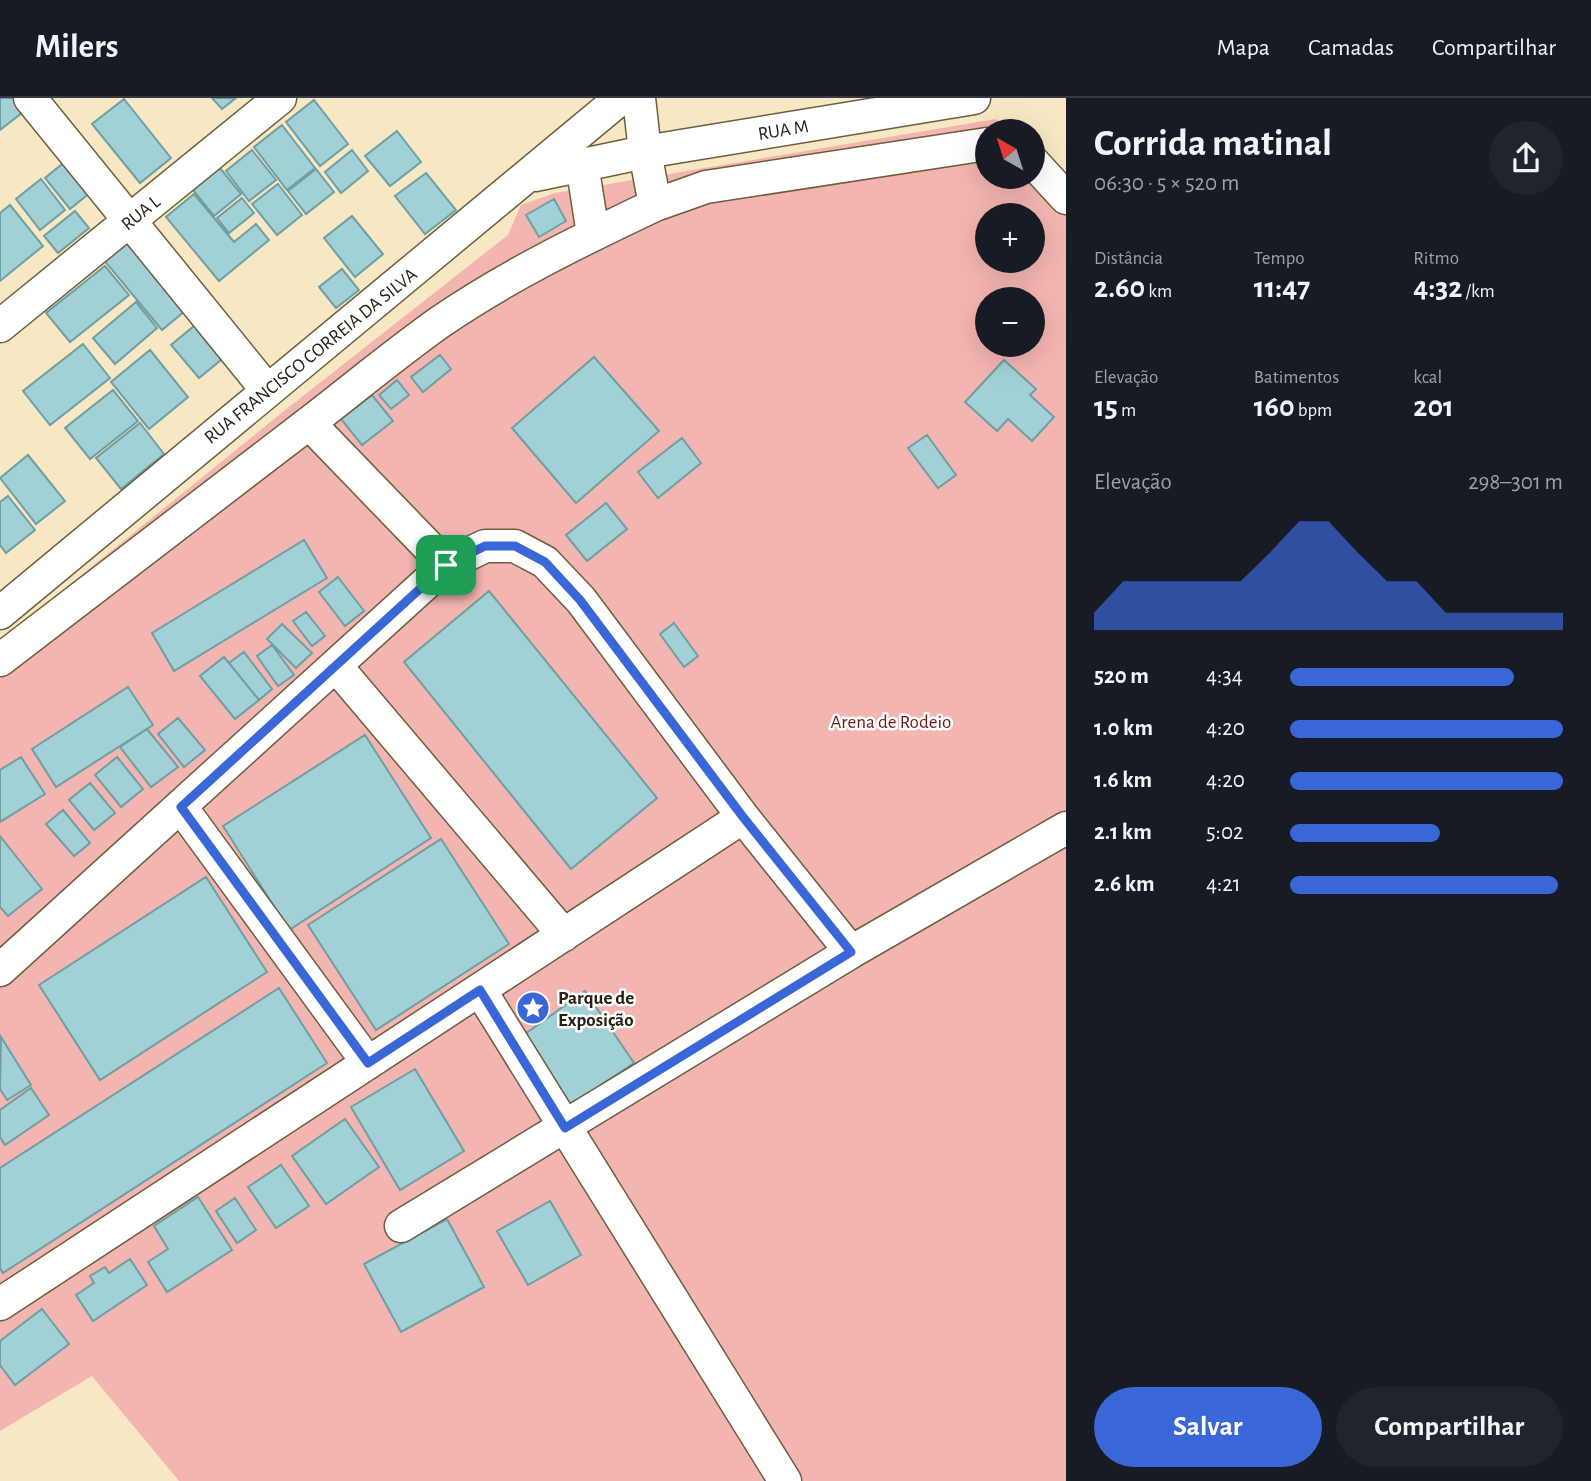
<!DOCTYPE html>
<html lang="pt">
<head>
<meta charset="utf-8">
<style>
  body { margin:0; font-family:"Alegreya Sans",sans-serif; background:#20242c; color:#f1f3f6; height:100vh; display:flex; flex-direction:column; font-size:26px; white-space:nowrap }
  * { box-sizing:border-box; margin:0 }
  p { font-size:23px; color:#9ea1a6 }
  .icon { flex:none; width:38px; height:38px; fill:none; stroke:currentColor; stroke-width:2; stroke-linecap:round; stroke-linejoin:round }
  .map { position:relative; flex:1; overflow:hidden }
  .drawer { display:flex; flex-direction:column; background:#171b24; width:525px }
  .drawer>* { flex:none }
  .needle { width:46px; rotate:321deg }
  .tools { position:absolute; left:975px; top:21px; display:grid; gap:14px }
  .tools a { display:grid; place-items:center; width:70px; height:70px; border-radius:50%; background:#171b24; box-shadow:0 7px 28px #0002; font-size:35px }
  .pin { position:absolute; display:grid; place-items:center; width:60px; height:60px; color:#fff; margin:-30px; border-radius:14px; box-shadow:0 4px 10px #0006 }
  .round { display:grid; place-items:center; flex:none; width:74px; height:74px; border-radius:37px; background:#20242c }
  .head { display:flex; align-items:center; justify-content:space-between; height:119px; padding:0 28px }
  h1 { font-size:38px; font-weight:700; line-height:52px }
  .stats { display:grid; grid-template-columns:repeat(3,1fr); gap:10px; height:119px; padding:7px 28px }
  .stats div { display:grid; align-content:center }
  .stats b { font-size:30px; font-weight:700 }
  .stats small { font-size:19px; font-weight:400 }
  .stats p { font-size:19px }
  .chart { height:196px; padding:14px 28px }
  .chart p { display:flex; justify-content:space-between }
  .chart svg { width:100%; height:126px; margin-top:7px; fill:#3a67d7; opacity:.7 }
  .button { display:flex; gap:14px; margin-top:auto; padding:14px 28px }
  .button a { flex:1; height:80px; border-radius:42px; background:#3a67d7; color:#fff; font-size:28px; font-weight:700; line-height:80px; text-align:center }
  .button a+a { background:#20242c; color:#f1f3f6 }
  ul { padding:0 28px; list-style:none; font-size:23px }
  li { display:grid; grid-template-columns:112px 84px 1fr; align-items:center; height:52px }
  li i { height:18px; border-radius:9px; background:#3a67d7 }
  header { display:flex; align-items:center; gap:42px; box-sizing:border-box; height:98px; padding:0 35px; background:#171b24; border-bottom:2px solid #363941 }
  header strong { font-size:33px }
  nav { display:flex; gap:38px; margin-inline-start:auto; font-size:24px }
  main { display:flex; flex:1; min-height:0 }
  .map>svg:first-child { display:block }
  .green { fill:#f3b5b0; fill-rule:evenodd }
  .building { fill:#a1d1d6; stroke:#6f9ea3; stroke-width:2 }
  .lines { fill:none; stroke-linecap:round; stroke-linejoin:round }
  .minor-casing { stroke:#6d5e3e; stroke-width:35 }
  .minor { stroke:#fff; stroke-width:32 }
  .route-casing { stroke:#fff; stroke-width:14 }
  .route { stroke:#3a67d7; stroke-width:9 }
  .labels { text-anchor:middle; stroke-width:5; stroke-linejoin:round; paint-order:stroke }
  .street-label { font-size:19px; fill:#272114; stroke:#fff }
  .park-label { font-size:19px; fill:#69191a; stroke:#fff }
  .poi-label { font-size:19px; font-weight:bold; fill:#272114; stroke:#fff; text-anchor:start }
</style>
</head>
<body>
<header>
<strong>Milers</strong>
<nav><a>Mapa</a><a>Camadas</a><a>Compartilhar</a></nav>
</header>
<main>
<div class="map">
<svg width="1066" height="1383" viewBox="0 0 1066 1383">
  <rect width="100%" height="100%" fill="#f8e7c3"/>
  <path class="green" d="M 996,21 L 1007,33 L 987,33 L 987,79 L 1032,79 L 1066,100 L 1066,1383 L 179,1383 L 92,1278 L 0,1333 L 0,543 L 289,309 L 508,137 L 521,107 L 555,95 ZM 987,117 L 1032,117 L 1032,163 L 987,163 ZM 987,201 L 1032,201 L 1032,247 L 987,247 Z"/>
  <path class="building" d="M 0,0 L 18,0 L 27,11 L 0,32 Z
    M 212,0 L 236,0 L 222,11 Z
    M 124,1 L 171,60 L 140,85 L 92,26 Z
    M 314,2 L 348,46 L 320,68 L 286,24 Z
    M 282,27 L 315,70 L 287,92 L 254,49 Z
    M 397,33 L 421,64 L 390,88 L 365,58 Z
    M 252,52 L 276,82 L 249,103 L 226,73 Z
    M 352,52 L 368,73 L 341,95 L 325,74 Z
    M 72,58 L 97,89 L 70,111 L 45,80 Z
    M 220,70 L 241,96 L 214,118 L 193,92 Z
    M 316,71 L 334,94 L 306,116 L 288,93 Z
    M 426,75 L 456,112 L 425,136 L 395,98 Z
    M 41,81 L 65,112 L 40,132 L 16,101 Z
    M 278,86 L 302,117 L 277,137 L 252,106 Z
    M 194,96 L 234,144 L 256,126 L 269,142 L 219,183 L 166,119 Z
    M 242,100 L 254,115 L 229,135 L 217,120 Z
    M 554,101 L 566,123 L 539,139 L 526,117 Z
    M 10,107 L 43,148 L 0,183 L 0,115 Z
    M 75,113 L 89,130 L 58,155 L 44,138 Z
    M 352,118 L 383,156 L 355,179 L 324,140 Z
    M 133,136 L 192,207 L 162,232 L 103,161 Z
    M 105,168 L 129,197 L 70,244 L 46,215 Z
    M 342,171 L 359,192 L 336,210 L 319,189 Z
    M 136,204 L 157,230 L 115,266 L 93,240 Z
    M 199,224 L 227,257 L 199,280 L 171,247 Z
    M 83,246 L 110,280 L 50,327 L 23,293 Z
    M 150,252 L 188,299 L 149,331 L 111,284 Z
    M 440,257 L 451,271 L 423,294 L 411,279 Z
    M 594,259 L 659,333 L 576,405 L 512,330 Z
    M 1004,262 L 1036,291 L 1030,297 L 1054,319 L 1032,343 L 1008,321 L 997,333 L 965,304 Z
    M 397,282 L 409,297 L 391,311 L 379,297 Z
    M 113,292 L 138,323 L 90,361 L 65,330 Z
    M 372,297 L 393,323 L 362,347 L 341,321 Z
    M 140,325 L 164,356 L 121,391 L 96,360 Z
    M 927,337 L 956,377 L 938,390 L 908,350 Z
    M 682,340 L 701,365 L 658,400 L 638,374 Z
    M 28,357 L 65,403 L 36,426 L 0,380 Z
    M 8,398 L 35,432 L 6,455 L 0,447 L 0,404 Z
    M 606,405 L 627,431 L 587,463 L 566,437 Z
    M 304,442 L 327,480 L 174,573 L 152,535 Z
    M 338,479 L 364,513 L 345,528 L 319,494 Z
    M 489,493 L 657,700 L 571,771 L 404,564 Z
    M 306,514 L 325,538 L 312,548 L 293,523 Z
    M 674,525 L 698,558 L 684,569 L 660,536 Z
    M 282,526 L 312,555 L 296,570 L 267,541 Z
    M 272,547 L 294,577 L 278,588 L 257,558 Z
    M 244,554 L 272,591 L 259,602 L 229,565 Z
    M 224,559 L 259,602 L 235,621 L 200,578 Z
    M 128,589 L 153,627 L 56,689 L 32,651 Z
    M 178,620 L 205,652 L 184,669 L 158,636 Z
    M 147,631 L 178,669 L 151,689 L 120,649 Z
    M 365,637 L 431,740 L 289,832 L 223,728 Z
    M 21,659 L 45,696 L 0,724 L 0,672 Z
    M 117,659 L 143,691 L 121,709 L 95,677 Z
    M 90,685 L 115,715 L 94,732 L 69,702 Z
    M 63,712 L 90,745 L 74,758 L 46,726 Z
    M 0,738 L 42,791 L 8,818 L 0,809 Z
    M 441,741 L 509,846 L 376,932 L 308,827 Z
    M 206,779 L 267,874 L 100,982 L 39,887 Z
    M 279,890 L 327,965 L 3,1175 L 0,1170 L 0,1070 Z
    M 585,893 L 634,965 L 571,1007 L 525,936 Z
    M 1,939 L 31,987 L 7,1002 L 0,991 Z
    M 415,971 L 464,1053 L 400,1092 L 351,1009 Z
    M 31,990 L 49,1017 L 5,1047 L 0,1039 L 0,1012 Z
    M 345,1021 L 379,1069 L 326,1106 L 292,1058 Z
    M 281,1067 L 309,1108 L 276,1130 L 248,1089 Z
    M 198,1099 L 232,1152 L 167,1194 L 148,1164 L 168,1151 L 154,1128 Z
    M 235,1100 L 256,1132 L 237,1145 L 216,1113 Z
    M 550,1103 L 581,1157 L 528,1187 L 497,1133 Z
    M 447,1121 L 484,1189 L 401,1234 L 364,1166 Z
    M 130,1161 L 147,1187 L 93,1223 L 76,1197 L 94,1185 L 90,1178 L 105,1169 L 109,1175 Z
    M 42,1211 L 69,1246 L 15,1287 L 0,1267 L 0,1243 Z"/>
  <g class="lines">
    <defs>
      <path id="minor" d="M 30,0 L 267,292
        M 639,0 L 645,54 L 974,0
        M 1032,63 L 1066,100
        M 582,66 L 593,136
        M 535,77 L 645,54 L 655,107 L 706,89 L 987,46
        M 0,228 L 280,0
        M 309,325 C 353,291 395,256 440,224 C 507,178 581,142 655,107
        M 0,515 L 621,0
        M 0,562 L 309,325 L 446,467
        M 336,568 L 564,837
        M 181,709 L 368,965
        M 0,872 L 446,467 L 485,448 L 515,448 L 545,464 L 581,502 L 743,719 L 851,854
        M 480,892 L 785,1383
        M 401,1128 L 851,854 L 1066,730
        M 0,1206 L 743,719"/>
    </defs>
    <use href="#minor" class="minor-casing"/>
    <use href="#minor" class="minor"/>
  </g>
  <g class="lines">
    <defs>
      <path id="route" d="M 485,448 L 515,448 L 545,464 L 580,502 L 743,719 L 851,854 L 565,1030 L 480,892 L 368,965 L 181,709 L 446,467 Z"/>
    </defs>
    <use href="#route" class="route-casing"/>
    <use href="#route" class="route"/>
  </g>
  <defs>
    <symbol id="sight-disc" viewBox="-11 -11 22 22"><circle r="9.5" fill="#3a67d7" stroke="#fff"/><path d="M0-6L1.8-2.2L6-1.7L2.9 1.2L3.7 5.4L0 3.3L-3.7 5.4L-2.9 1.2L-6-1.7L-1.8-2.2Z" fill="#fff"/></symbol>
  </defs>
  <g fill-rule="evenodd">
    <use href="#sight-disc" x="514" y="891" width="38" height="38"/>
  </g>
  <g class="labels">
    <g class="street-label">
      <text transform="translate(783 31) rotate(-9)" y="7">RUA M</text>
      <text transform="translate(140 114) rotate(-39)" y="7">RUA L</text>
      <text transform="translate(310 257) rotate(-39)" y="7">RUA FRANCISCO CORREIA DA SILVA</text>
    </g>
    <g class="park-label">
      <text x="891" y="630">Arena de Rodeio</text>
    </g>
    <g class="poi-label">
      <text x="558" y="906">Parque de<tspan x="558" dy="22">Exposição</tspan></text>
    </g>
  </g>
</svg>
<div class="tools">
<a><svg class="needle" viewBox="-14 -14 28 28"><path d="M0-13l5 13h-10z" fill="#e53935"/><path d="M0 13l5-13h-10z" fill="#9ea1a6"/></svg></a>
<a>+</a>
<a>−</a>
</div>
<div class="pin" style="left:446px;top:467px;background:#1e9e55"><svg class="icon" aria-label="arrive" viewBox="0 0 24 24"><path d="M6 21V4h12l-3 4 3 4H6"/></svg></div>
</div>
<section class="drawer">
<div class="head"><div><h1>Corrida matinal</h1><p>06:30 · 5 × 520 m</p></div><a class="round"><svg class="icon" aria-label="share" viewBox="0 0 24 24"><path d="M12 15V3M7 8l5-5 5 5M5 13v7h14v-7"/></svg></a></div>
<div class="stats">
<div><p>Distância</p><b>2.60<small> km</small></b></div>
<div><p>Tempo</p><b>11:47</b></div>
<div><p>Ritmo</p><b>4:32<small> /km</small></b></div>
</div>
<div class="stats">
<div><p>Elevação</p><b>15<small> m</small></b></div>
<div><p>Batimentos</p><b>160<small> bpm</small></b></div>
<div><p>kcal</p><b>201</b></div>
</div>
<div class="chart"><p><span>Elevação</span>298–301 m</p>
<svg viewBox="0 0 160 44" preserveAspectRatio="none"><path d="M0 44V38L10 27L20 27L30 27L40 27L50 27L60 17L70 6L80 6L90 17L100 27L110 27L120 38L130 38L140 38L150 38L160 38V44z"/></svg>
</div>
<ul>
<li><b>520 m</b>4:34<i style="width:82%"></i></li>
<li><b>1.0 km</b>4:20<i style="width:100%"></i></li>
<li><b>1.6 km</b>4:20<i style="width:100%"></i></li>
<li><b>2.1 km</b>5:02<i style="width:55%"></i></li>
<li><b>2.6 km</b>4:21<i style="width:98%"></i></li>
</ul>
<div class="button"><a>Salvar</a><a>Compartilhar</a></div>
</section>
</main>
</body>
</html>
